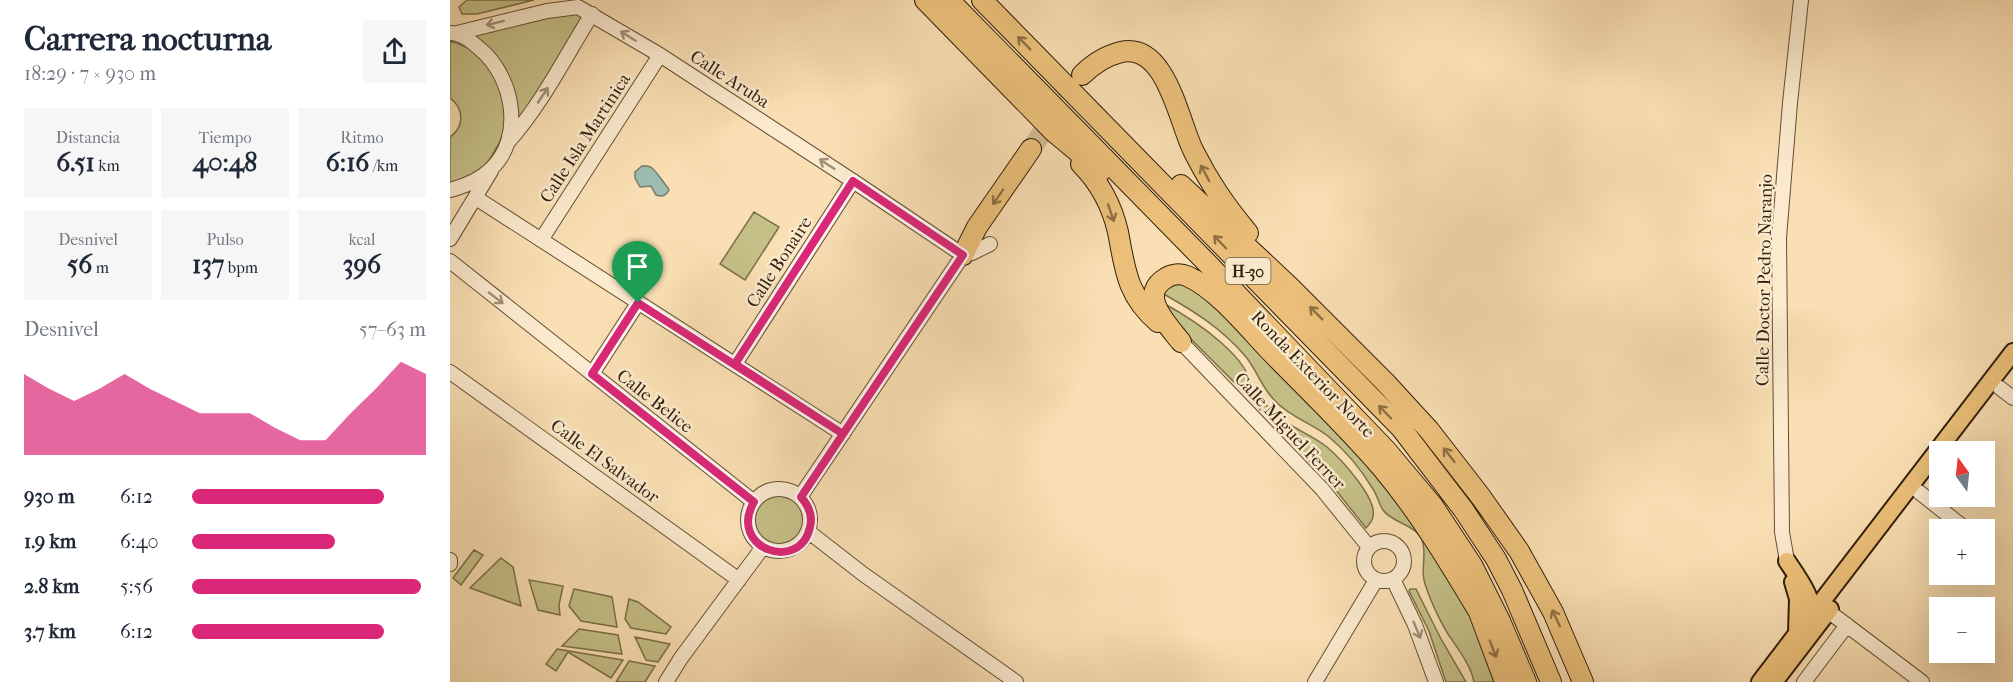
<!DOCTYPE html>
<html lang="es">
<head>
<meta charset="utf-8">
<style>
  body { margin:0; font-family:"IM FELL French Canon",serif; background:#f6f6f7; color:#1f2937; height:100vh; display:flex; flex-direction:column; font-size:22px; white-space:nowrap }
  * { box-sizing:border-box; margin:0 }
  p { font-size:20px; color:#747a83 }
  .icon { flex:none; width:33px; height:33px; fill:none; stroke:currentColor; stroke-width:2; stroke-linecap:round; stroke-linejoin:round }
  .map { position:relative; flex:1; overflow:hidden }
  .details { display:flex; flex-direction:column; background:#fff; width:450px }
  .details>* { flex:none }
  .needle { width:39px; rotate:345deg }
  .fabs { position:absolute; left:1479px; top:441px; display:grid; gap:12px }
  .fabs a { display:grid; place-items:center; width:66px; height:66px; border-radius:0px; background:#fff; box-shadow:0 6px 24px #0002; font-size:30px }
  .pin { position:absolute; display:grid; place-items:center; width:51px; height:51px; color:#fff; margin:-62px -26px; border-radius:50% 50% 50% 0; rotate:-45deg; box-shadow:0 0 6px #0007 }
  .pin .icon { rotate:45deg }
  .round { display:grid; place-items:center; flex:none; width:63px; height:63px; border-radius:0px; background:#f6f6f7 }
  .head { display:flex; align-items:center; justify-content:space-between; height:102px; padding:0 24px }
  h1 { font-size:33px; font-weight:800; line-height:45px }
  .figures { display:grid; grid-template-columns:repeat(3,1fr); gap:9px; height:102px; padding:6px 24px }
  .figures div { display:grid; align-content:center; border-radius:0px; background:#f6f6f7; text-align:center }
  .figures b { font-size:26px; font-weight:800 }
  .figures small { font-size:16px; font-weight:400 }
  .figures p { font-size:16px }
  .chart { height:168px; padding:12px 24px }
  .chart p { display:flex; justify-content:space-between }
  .chart svg { width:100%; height:108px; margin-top:6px; fill:#db2777; opacity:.7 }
  ul { padding:0 24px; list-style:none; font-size:20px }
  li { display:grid; grid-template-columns:96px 72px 1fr; align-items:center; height:45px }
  li i { height:15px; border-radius:8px; background:#db2777 }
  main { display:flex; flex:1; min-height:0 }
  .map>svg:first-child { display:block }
  .green { fill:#c5c087; stroke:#7c7049; stroke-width:1.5 }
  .water { fill:#9ebcb1; stroke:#737d6f; stroke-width:1.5 }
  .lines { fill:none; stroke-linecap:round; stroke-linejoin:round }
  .highway-tunnel { stroke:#d1b991; stroke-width:20; stroke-dasharray:20 10; stroke-linecap:butt }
  .minor-casing { stroke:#644f35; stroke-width:16 }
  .major-casing { stroke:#321f0b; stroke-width:20 }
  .highway-casing { stroke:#321f0b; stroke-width:22 }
  .minor { stroke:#fbeace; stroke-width:14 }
  .major { stroke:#ecc07a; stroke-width:16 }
  .highway { stroke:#ecc07a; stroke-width:20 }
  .oneway { stroke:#a18f76 }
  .oneway2 { stroke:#8f7042 }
  .route-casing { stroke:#fff; stroke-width:12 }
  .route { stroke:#db2777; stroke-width:8 }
  .labels { text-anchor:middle; stroke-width:5; stroke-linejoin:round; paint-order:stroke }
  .shield { fill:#fbeace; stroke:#6e5c46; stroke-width:1.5 }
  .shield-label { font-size:16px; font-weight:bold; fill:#321f0b }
  .street-label { font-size:18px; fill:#321f0b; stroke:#fbeace }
</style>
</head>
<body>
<main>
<section class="details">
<div class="head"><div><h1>Carrera nocturna</h1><p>18:29 · 7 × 930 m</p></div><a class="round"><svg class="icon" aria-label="share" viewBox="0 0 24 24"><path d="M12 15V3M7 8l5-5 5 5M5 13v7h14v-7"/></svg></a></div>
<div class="figures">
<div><p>Distancia</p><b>6.51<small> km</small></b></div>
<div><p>Tiempo</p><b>40:48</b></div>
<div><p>Ritmo</p><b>6:16<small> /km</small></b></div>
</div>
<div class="figures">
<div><p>Desnivel</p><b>56<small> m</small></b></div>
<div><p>Pulso</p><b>137<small> bpm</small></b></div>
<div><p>kcal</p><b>396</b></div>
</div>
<div class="chart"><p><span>Desnivel</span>57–63 m</p>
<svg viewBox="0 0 160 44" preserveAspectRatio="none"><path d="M0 44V11L10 17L20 22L30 17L40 11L50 17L60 22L70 27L80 27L90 27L100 33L110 38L120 38L130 27L140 17L150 6L160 11V44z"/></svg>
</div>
<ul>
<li><b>930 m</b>6:12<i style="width:82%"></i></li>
<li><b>1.9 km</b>6:40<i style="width:61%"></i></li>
<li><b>2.8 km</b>5:56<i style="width:98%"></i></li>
<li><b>3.7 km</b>6:12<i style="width:82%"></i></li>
</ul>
</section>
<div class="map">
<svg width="1563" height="682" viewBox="0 0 1563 682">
  <rect width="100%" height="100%" fill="#f9dfb3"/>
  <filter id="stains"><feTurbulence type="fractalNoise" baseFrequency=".00333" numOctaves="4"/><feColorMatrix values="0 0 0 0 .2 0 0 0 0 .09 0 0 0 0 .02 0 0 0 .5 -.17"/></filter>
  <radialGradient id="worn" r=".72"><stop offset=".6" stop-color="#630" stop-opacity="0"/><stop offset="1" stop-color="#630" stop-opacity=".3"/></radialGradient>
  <path class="green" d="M 17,0 L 84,0 L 27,14 L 12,14 L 9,7 Z
    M 122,11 L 137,16 L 103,71 L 67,122 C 64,76 54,66 24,34 Z
    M 0,41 C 13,45 27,51 36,62 C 57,87 63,124 44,152 C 41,157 38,163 33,167 C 23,175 12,179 0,183 L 0,137 C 14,127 15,109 0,98 Z
    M 304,212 L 329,227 L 295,280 L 270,264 Z
    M 721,281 L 746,286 L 940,487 L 1001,578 L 1027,630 L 1044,682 L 1024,682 C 1021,665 1008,649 998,634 C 990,621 978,596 974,580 C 971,567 977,553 972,540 C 965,524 942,523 933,510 C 929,504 927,495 923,489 C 912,471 896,451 879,437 C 863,424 842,418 826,402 C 811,387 808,372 796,357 C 772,328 742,310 710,292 Z
    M 713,303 C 739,317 812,362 800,398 L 723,321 Z
    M 807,401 C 819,404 828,416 837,423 C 850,431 866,438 877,447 C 891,459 927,498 923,516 C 923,521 919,524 916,528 L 881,484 L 803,402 Z
    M305 520a24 24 0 1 1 48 0a24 24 0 1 1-48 0Z
    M 24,550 L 33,555 L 11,585 L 3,578 Z
    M 51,558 L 63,567 L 71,606 L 20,588 Z
    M 79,580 L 113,586 L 109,605 L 110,615 L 88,610 Z
    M 124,589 L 162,597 L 167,627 L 131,621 L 119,606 Z
    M 960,589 L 966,589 L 991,639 L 1016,682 L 996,682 L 979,631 L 959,591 Z
    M 179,599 L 188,602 L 221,627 L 216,634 L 181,628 L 175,619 Z
    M 129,629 L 168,635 L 172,654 L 112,646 Z
    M 185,637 L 220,644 L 208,662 L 196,660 Z
    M 107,649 L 173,660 L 161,678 L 118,652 L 106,671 L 96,664 Z
    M 179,661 L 205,666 L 195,682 L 166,682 Z"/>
  <path class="water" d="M 192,166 C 196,166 199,165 202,168 C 205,170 218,188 219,190 C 216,196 213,197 206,195 L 201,186 L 190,187 L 185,178 L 185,172 Z"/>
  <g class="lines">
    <path class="highway-tunnel" d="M 581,149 L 631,77"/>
    <defs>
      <path id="minor" d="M 7,33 L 97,11 L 128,7 L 210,55 L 403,181 L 513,255
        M 58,142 C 92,104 115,57 142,14
        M 0,190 C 15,186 30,180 41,169 C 75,137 63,76 30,49 C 22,42 13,34 2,33
        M 26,198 L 393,434
        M 0,239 L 41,171
        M 91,240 L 210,55
        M 0,261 L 304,502
        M 731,342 L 872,489 L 919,547
        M 285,364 L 403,181
        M 0,372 L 289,580
        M 142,374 L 188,303
        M 1550,388 L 1563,398
        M298 520a31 31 0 1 1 62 0a31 31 0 1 1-62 0Z
        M 1469,492 L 1517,530
        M 350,497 L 513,255 L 522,253 L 540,244
        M 359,532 L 413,574 L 566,682
        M914 561a20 20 0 1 1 40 0a20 20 0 1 1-40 0Z
        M 0,560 L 0,564
        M 1337,561 L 1332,532 L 1329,238 L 1340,103 L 1351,0
        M 943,579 L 965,625 L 986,682
        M 1378,611 L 1472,682
        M 216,682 L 231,658 L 313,547
        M 865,682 L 926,580
        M 1354,682 L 1397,625"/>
      <path id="major" d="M 1337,561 C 1349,579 1363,597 1363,619
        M 1343,582 L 1348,599 L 1347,633
        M 1310,682 L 1563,352
        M 1324,682 L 1380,609"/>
      <path id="highway" d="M 475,0 L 604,132 L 651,171
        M 499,0 L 757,263 L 936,450 L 983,506 L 1022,565 L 1050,621 L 1076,682
        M 532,0 L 951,428 L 1013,509 L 1046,559 L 1062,590 L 1101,682
        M 632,75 C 644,63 655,56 671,52 C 717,42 729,124 744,152 C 760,184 776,206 798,233
        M 631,164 C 649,182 662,206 668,232 C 675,269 677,296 708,322
        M 731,185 L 840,287 L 935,382 L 979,430 L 1031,497 L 1069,551 L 1103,612 L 1133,682
        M 513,255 L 527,227 L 581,149
        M 731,342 C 718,325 687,295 716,278 C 722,274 730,273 737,276 C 767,289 798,328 821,352 C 858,390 897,427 932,468 C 969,512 999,562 1029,612
        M 1024,599 L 1055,682"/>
    </defs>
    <use href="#minor" class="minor-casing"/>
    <use href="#major" class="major-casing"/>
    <use href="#highway" class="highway-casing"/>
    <use href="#minor" class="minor"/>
    <use href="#major" class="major"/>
    <use href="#highway" class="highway"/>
  </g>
  <defs><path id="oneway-shaft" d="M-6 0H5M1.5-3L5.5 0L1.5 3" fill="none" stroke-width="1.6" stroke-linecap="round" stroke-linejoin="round" transform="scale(1.5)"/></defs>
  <g class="oneway">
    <use href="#oneway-shaft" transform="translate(45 23) rotate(166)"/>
    <use href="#oneway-shaft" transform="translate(178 36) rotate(-148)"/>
    <use href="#oneway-shaft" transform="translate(93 95) rotate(-56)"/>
    <use href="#oneway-shaft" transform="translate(377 164) rotate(-147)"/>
    <use href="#oneway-shaft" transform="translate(46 298) rotate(38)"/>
    <use href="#oneway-shaft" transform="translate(967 630) rotate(67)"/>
  </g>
  <g class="oneway2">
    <use href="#oneway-shaft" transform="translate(574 43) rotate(-135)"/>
    <use href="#oneway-shaft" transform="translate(755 173) rotate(-118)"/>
    <use href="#oneway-shaft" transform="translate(548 197) rotate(125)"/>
    <use href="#oneway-shaft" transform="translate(661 213) rotate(71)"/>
    <use href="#oneway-shaft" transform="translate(770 242) rotate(-134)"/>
    <use href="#oneway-shaft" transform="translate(866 313) rotate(-135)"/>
    <use href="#oneway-shaft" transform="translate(935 412) rotate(-134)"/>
    <use href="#oneway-shaft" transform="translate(999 455) rotate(-128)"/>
    <use href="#oneway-shaft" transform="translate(1106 618) rotate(-115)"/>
    <use href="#oneway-shaft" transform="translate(1043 649) rotate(69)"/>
  </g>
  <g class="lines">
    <defs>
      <path id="route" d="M 188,303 L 142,374 L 304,502 C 277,548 350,574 360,527 C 363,516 358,505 351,497 L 393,434 L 285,364 L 403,181 L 513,255 L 393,434 L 188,303"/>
    </defs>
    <use href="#route" class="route-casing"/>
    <use href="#route" class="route"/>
  </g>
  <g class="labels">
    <rect class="shield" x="775.5" y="258" width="45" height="26" rx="4.5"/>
    <g class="shield-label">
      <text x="798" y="277">H-30</text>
    </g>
    <g class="street-label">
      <text transform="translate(280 79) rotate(33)" y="6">Calle Aruba</text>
      <text transform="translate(135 138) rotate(-57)" y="6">Calle Isla Martinica</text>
      <text transform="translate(329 262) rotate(-57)" y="6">Calle Bonaire</text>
      <text transform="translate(1314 280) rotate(-89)" y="6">Calle Doctor Pedro Naranjo</text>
      <text transform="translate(863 374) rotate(46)" y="6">Ronda Exterior Norte</text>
      <text transform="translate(205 401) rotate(38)" y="6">Calle Belice</text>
      <text transform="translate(840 431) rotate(47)" y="6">Calle Miguel Ferrer</text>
      <text transform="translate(155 461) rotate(36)" y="6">Calle El Salvador</text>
    </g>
  </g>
  <rect width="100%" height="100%" filter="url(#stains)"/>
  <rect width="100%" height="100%" fill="url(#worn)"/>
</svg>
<div class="fabs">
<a><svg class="needle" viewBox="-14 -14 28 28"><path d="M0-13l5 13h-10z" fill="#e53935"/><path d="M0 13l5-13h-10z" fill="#747a83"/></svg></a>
<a>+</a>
<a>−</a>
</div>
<div class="pin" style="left:188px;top:303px;background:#1e9e55"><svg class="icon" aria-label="arrive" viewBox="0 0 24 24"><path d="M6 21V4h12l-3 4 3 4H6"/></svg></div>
</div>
</main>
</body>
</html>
